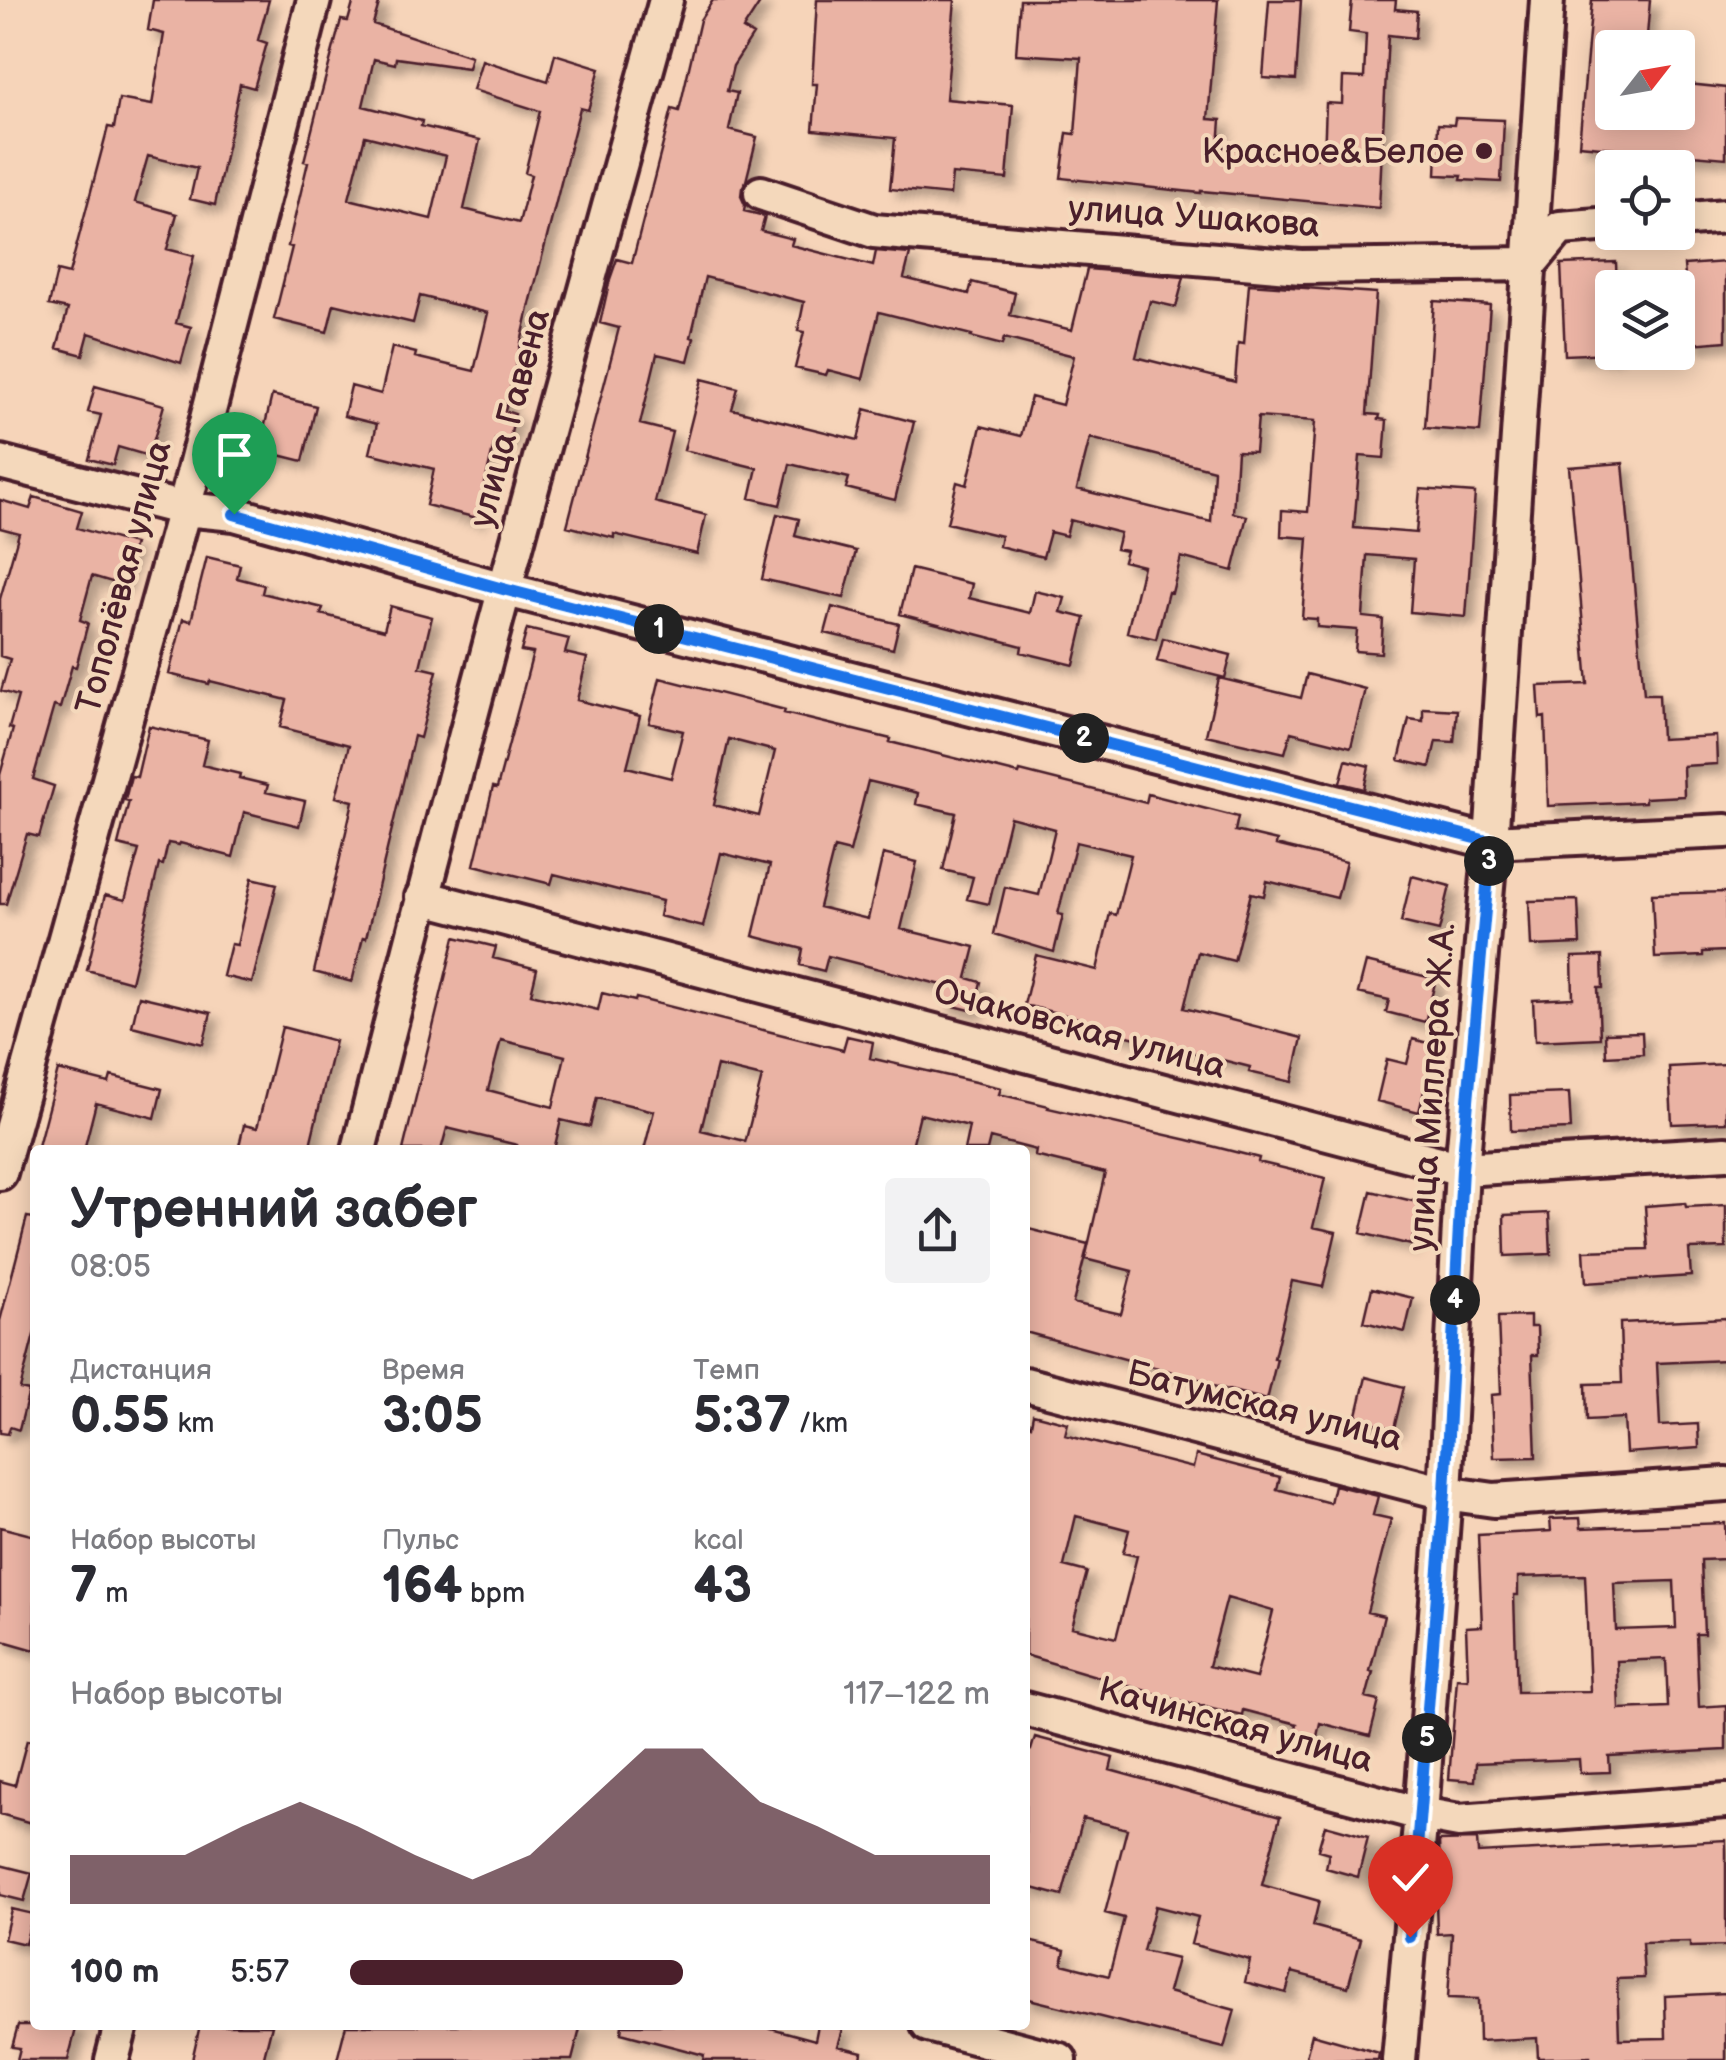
<!DOCTYPE html>
<html lang="ru">
<head>
<meta charset="utf-8">
<style>
  body { margin:0; font-family:"Balsamiq Sans",sans-serif; background:#f2f2f3; color:#2b2b33; height:100vh; display:flex; flex-direction:column; font-size:38px; white-space:nowrap }
  * { box-sizing:border-box; margin:0 }
  p { font-size:32px; color:#7c7c81 }
  .icon { flex:none; width:55px; height:55px; fill:none; stroke:currentColor; stroke-width:2; stroke-linecap:round; stroke-linejoin:round }
  .map { position:relative; flex:1; overflow:hidden }
  .drawer { position:absolute; left:30px; top:1145px; width:1000px; height:885px; display:flex; flex-direction:column; background:#fff; border-radius:10px; box-shadow:0 5px 25px #0003 }
  .drawer>* { flex:none }
  .needle { width:65px; rotate:59deg }
  .fabs { position:absolute; left:1595px; top:30px; display:grid; gap:20px }
  .fabs a { display:grid; place-items:center; width:100px; height:100px; border-radius:10px; background:#fff; box-shadow:0 5px 25px #0003; font-size:50px }
  .pin { position:absolute; display:grid; place-items:center; width:85px; height:85px; color:#fff; margin:-102px -42px; border-radius:50% 50% 50% 0; rotate:-45deg; box-shadow:0 0 10px #0007 }
  .pin .icon { rotate:45deg }
  .km { position:absolute; width:50px; height:50px; margin:-25px; border-radius:50%; background:#222; color:#fff; font-size:28px; line-height:50px; text-align:center }
  .round { display:grid; place-items:center; flex:none; width:105px; height:105px; border-radius:10px; background:#f2f2f3 }
  .head { display:flex; align-items:center; justify-content:space-between; height:170px; padding:0 40px }
  h1 { font-size:55px; font-weight:700; line-height:75px }
  .stats { display:grid; grid-template-columns:repeat(3,1fr); gap:15px; height:170px; padding:10px 40px }
  .stats div { display:grid; align-content:center }
  .stats b { font-size:50px; font-weight:700 }
  .stats small { font-size:28px; font-weight:400 }
  .stats p { font-size:28px }
  .chart { height:280px; padding:20px 40px }
  .chart p { display:flex; justify-content:space-between }
  .chart svg { width:100%; height:180px; margin-top:10px; fill:#4a1f2b; opacity:.7 }
  ul { padding:0 40px; list-style:none; font-size:32px }
  li { display:grid; grid-template-columns:160px 120px 1fr; align-items:center; height:75px }
  li i { height:25px; border-radius:12px; background:#4a1f2b }
  .map>svg:first-child { display:block }
  .building { fill:#eab3a4; stroke:#4a1f2b; stroke-width:2.5; fill-rule:evenodd; filter:url(#shadow) }
  .lines { fill:none; stroke-linecap:round; stroke-linejoin:round }
  .minor-casing { stroke:#4a1f2b; stroke-width:40 }
  .minor { stroke:#f4d8bb; stroke-width:32 }
  .route-casing { stroke:#fff; stroke-width:20 }
  .route { stroke:#1a73e8; stroke-width:12 }
  .poi-dot { fill:#4a1f2b; stroke:#f4d8bb; stroke-width:4 }
  .labels { text-anchor:middle; stroke-width:8; stroke-linejoin:round; paint-order:stroke }
  .poi-label { font-size:35px; fill:#4a1f2b; stroke:#f4d8bb; text-anchor:end }
  .street-label { font-size:35px; fill:#4a1f2b; stroke:#f4d8bb }
</style>
</head>
<body>
<div class="map">
<svg width="1726" height="2060" viewBox="0 0 1726 2060">
  <defs>
    <filter id="shadow"><feDropShadow dx="8" dy="8" stdDeviation="5" flood-color="#0004"/></filter>
  </defs>
  <rect width="100%" height="100%" fill="#f6d4b9"/>
  <filter id="ink" filterUnits="userSpaceOnUse"><feTurbulence type="fractalNoise" baseFrequency=".01" numOctaves="2"/><feDisplacementMap in="SourceGraphic" scale="20" xChannelSelector="R" yChannelSelector="G"/><feConvolveMatrix kernelMatrix="1 2 1 2 8 2 1 2 1" color-interpolation-filters="sRGB"/></filter>
  <g filter="url(#ink)">
    <path class="building" d="M 153,0 L 269,0 L 258,40 L 267,43 L 254,88 L 240,84 L 215,205 L 190,199 L 197,168 L 148,156 L 135,202 L 177,214 L 167,249 L 194,256 L 176,323 L 191,327 L 181,363 L 89,333 L 83,355 L 57,348 L 68,309 L 49,305 L 57,271 L 69,274 L 108,127 L 114,128 L 119,99 L 152,105 L 164,34 L 148,30 Z
      M 354,0 L 380,0 L 373,24 L 471,56 L 468,68 L 396,58 L 395,64 L 374,59 L 363,106 L 422,121 L 421,126 L 480,140 L 464,209 L 519,223 L 531,175 L 525,173 L 540,111 L 473,90 L 482,60 L 548,81 L 555,54 L 600,68 L 588,110 L 580,108 L 530,304 L 505,411 L 515,414 L 509,443 L 495,440 L 477,518 L 426,505 L 434,469 L 370,453 L 377,424 L 344,416 L 351,386 L 381,394 L 392,347 L 416,353 L 415,357 L 474,371 L 488,313 L 420,296 L 413,323 L 334,304 L 327,332 L 274,319 L 292,247 L 288,246 L 308,162 L 304,161 L 317,110 L 341,20 L 348,21 ZM 365,136 L 446,156 L 431,219 L 349,199 Z
      M 713,0 L 762,0 L 743,29 L 753,35 L 733,66 L 727,91 L 737,93 L 729,130 L 757,137 L 746,181 L 742,188 L 741,196 L 745,205 L 744,211 L 765,216 L 761,231 L 793,239 L 791,245 L 873,266 L 876,251 L 910,254 L 904,278 L 969,294 L 972,282 L 1015,293 L 1010,315 L 1072,330 L 1087,269 L 1184,277 L 1176,307 L 1150,301 L 1136,357 L 1235,382 L 1238,343 L 1244,344 L 1249,284 L 1376,293 L 1367,414 L 1380,415 L 1379,419 L 1387,420 L 1384,458 L 1360,456 L 1354,528 L 1416,533 L 1420,489 L 1475,493 L 1466,617 L 1410,612 L 1414,559 L 1367,555 L 1363,617 L 1383,619 L 1381,653 L 1355,651 L 1357,630 L 1317,627 L 1317,619 L 1302,618 L 1308,538 L 1281,536 L 1282,510 L 1308,512 L 1315,421 L 1258,417 L 1255,452 L 1237,451 L 1233,513 L 1247,516 L 1233,571 L 1181,557 L 1172,593 L 1168,592 L 1156,639 L 1127,632 L 1143,566 L 1123,561 L 1126,551 L 1116,549 L 1120,533 L 1070,520 L 1066,536 L 1050,532 L 1043,557 L 999,546 L 1001,536 L 947,523 L 957,482 L 967,485 L 981,426 L 1021,436 L 1031,397 L 1062,405 L 1074,356 L 1004,338 L 1002,345 L 971,337 L 972,335 L 879,312 L 863,379 L 828,370 L 826,375 L 795,368 L 804,332 L 798,331 L 804,302 L 705,277 L 691,337 L 694,338 L 688,361 L 657,354 L 640,424 L 672,432 L 655,502 L 706,515 L 697,554 L 614,534 L 614,538 L 567,526 L 619,328 L 600,323 L 610,279 L 617,259 L 632,263 L 672,109 L 679,111 L 700,20 ZM 1090,438 L 1214,470 L 1211,522 L 1077,489 Z
      M 817,0 L 955,0 L 946,99 L 1013,105 L 1007,179 L 952,174 L 950,195 L 890,189 L 895,138 L 813,130 L 817,84 L 812,84 Z
      M 1020,0 L 1218,0 L 1208,119 L 1221,120 L 1219,147 L 1324,158 L 1326,103 L 1342,104 L 1343,77 L 1364,78 L 1366,34 L 1349,32 L 1352,0 L 1396,0 L 1395,9 L 1417,11 L 1415,38 L 1388,35 L 1379,208 L 1201,191 L 1201,193 L 1061,178 L 1067,133 L 1075,134 L 1081,58 L 1016,54 Z
      M 1269,0 L 1301,0 L 1296,80 L 1263,78 Z
      M 1592,0 L 1650,0 L 1646,48 L 1612,48 L 1612,112 L 1678,112 L 1678,83 L 1726,88 L 1726,158 L 1579,145 Z
      M 1455,118 L 1504,120 L 1501,182 L 1461,180 L 1462,176 L 1436,175 L 1438,124 L 1454,125 Z
      M 1616,262 L 1617,288 L 1612,288 L 1612,353 L 1565,355 L 1561,264 Z
      M 1726,262 L 1726,341 L 1691,344 L 1684,265 Z
      M 1434,301 L 1490,305 L 1480,432 L 1425,428 Z
      M 702,379 L 738,388 L 732,409 L 858,440 L 865,409 L 914,422 L 895,500 L 846,488 L 849,478 L 790,464 L 780,505 L 750,498 L 757,468 L 684,450 Z
      M 95,386 L 164,405 L 149,456 L 118,447 L 113,465 L 89,459 L 101,415 L 88,412 Z
      M 272,395 L 316,406 L 303,461 L 259,450 Z
      M 1623,463 L 1644,694 L 1659,694 L 1661,739 L 1716,736 L 1717,764 L 1683,766 L 1684,796 L 1645,798 L 1645,802 L 1548,806 L 1545,717 L 1540,718 L 1538,686 L 1588,684 L 1569,467 Z
      M 34,497 L 82,511 L 77,528 L 134,544 L 122,585 L 92,576 L 80,620 L 88,623 L 76,667 L 72,666 L 60,708 L 54,706 L 33,779 L 54,786 L 39,837 L 27,834 L 6,904 L 0,904 L 0,775 L 13,729 L 9,728 L 18,696 L 1,691 L 10,659 L 0,656 L 0,599 L 19,533 L 0,528 L 0,500 L 30,509 Z
      M 777,514 L 799,519 L 795,536 L 856,551 L 844,598 L 762,579 Z
      M 207,557 L 240,565 L 237,578 L 264,585 L 262,593 L 323,608 L 321,614 L 384,630 L 390,606 L 432,617 L 420,667 L 437,671 L 420,738 L 414,736 L 366,938 L 363,937 L 352,982 L 314,972 L 353,801 L 336,797 L 349,745 L 280,727 L 287,700 L 210,681 L 209,684 L 169,674 L 183,619 L 191,621 Z
      M 911,569 L 972,584 L 969,598 L 1030,613 L 1035,591 L 1065,598 L 1061,612 L 1085,618 L 1074,665 L 1021,652 L 1022,646 L 900,614 Z
      M 832,607 L 899,624 L 893,649 L 825,633 Z
      M 527,629 L 569,639 L 565,653 L 587,658 L 577,700 L 640,716 L 627,767 L 671,778 L 683,731 L 649,723 L 660,678 L 785,710 L 784,713 L 891,739 L 890,742 L 1019,774 L 1020,771 L 1146,803 L 1148,794 L 1238,817 L 1235,831 L 1277,841 L 1276,845 L 1346,862 L 1337,898 L 1267,881 L 1264,896 L 1251,893 L 1234,961 L 1198,952 L 1184,1008 L 1302,1038 L 1292,1082 L 1249,1072 L 1250,1067 L 1096,1028 L 1098,1023 L 1024,1005 L 1036,955 L 1097,970 L 1110,913 L 1116,915 L 1131,855 L 1076,842 L 1058,914 L 1063,915 L 1054,952 L 994,934 L 1005,887 L 1039,895 L 1055,829 L 1010,817 L 989,904 L 967,899 L 973,877 L 943,870 L 956,813 L 916,804 L 918,793 L 868,781 L 850,852 L 834,848 L 819,907 L 868,919 L 883,854 L 917,862 L 901,929 L 975,947 L 967,978 L 981,982 L 974,1011 L 942,1003 L 946,986 L 828,956 L 824,971 L 800,965 L 803,949 L 753,936 L 770,865 L 721,853 L 703,927 L 659,916 L 662,901 L 554,874 L 551,884 L 474,865 L 493,787 L 497,788 L 533,653 L 521,651 ZM 729,739 L 775,751 L 759,816 L 714,805 Z
      M 1163,638 L 1231,655 L 1225,678 L 1157,661 Z
      M 1307,674 L 1365,689 L 1351,747 L 1291,732 L 1285,753 L 1206,735 L 1219,678 L 1301,698 Z
      M 1423,708 L 1457,710 L 1454,742 L 1436,741 L 1430,767 L 1399,760 L 1409,719 L 1423,721 Z
      M 149,726 L 208,740 L 202,765 L 240,774 L 239,778 L 268,785 L 266,792 L 305,801 L 299,826 L 244,812 L 233,857 L 180,843 L 179,845 L 168,843 L 163,865 L 159,864 L 131,982 L 87,970 L 105,895 L 125,900 L 139,850 L 118,845 L 129,801 L 125,800 L 131,776 L 137,777 Z
      M 1346,760 L 1369,766 L 1364,789 L 1340,783 Z
      M 1412,876 L 1450,886 L 1439,931 L 1401,922 Z
      M 252,878 L 277,884 L 252,983 L 223,976 L 231,944 L 237,945 Z
      M 1726,892 L 1726,951 L 1703,952 L 1703,956 L 1655,958 L 1652,894 Z
      M 1578,900 L 1580,944 L 1531,946 L 1529,901 Z
      M 455,937 L 496,947 L 493,958 L 537,969 L 531,994 L 598,1010 L 602,993 L 635,1001 L 636,998 L 843,1050 L 847,1036 L 873,1042 L 870,1058 L 1001,1088 L 999,1094 L 1049,1106 L 1048,1108 L 1188,1140 L 1259,1158 L 1258,1162 L 1325,1178 L 1313,1227 L 1336,1232 L 1323,1287 L 1292,1281 L 1274,1358 L 1277,1359 L 1267,1400 L 1209,1385 L 1210,1382 L 1025,1332 L 1025,1228 L 1088,1244 L 1073,1303 L 1121,1314 L 1132,1271 L 1085,1259 L 1105,1173 L 1035,1156 L 1036,1150 L 990,1138 L 987,1150 L 964,1150 L 969,1126 L 920,1114 L 911,1150 L 644,1150 L 654,1111 L 597,1097 L 590,1127 L 561,1120 L 554,1150 L 516,1150 L 517,1145 L 447,1128 L 441,1150 L 403,1150 ZM 501,1040 L 565,1056 L 553,1107 L 488,1090 ZM 717,1066 L 762,1077 L 745,1143 L 745,1141 L 701,1130 Z
      M 1602,956 L 1603,988 L 1598,988 L 1600,1038 L 1535,1041 L 1533,1000 L 1573,998 L 1572,957 Z
      M 1366,962 L 1436,979 L 1425,1022 L 1386,1012 L 1389,1000 L 1358,993 Z
      M 139,996 L 211,1013 L 203,1044 L 132,1026 Z
      M 282,1027 L 335,1041 L 311,1141 L 311,1150 L 238,1150 L 244,1125 L 257,1128 Z
      M 1642,1032 L 1643,1054 L 1606,1056 L 1605,1033 Z
      M 1413,1039 L 1435,1045 L 1419,1112 L 1377,1101 L 1387,1059 L 1407,1064 Z
      M 1726,1064 L 1726,1122 L 1672,1124 L 1669,1067 Z
      M 58,1070 L 109,1083 L 111,1076 L 162,1089 L 155,1118 L 96,1103 L 84,1150 L 37,1150 Z
      M 1569,1093 L 1571,1129 L 1511,1131 L 1510,1095 Z
      M 1371,1191 L 1421,1203 L 1411,1245 L 1361,1233 Z
      M 1685,1203 L 1686,1207 L 1726,1205 L 1726,1248 L 1689,1249 L 1691,1276 L 1586,1283 L 1584,1251 L 1648,1249 L 1645,1206 Z
      M 1549,1213 L 1551,1254 L 1505,1256 L 1504,1215 Z
      M 27,1217 L 35,1218 L 35,1331 L 20,1389 L 29,1391 L 19,1430 L 10,1427 L 8,1434 L 0,1433 L 0,1321 Z
      M 1372,1288 L 1413,1298 L 1405,1332 L 1364,1322 Z
      M 1530,1316 L 1530,1327 L 1537,1327 L 1538,1355 L 1532,1355 L 1536,1457 L 1494,1458 L 1491,1395 L 1501,1394 L 1498,1317 Z
      M 1726,1318 L 1726,1360 L 1657,1363 L 1660,1426 L 1698,1424 L 1699,1448 L 1626,1453 L 1624,1418 L 1587,1420 L 1586,1384 L 1622,1383 L 1620,1323 Z
      M 1366,1377 L 1404,1387 L 1394,1429 L 1356,1419 Z
      M 1033,1414 L 1068,1423 L 1065,1435 L 1134,1453 L 1193,1468 L 1196,1455 L 1280,1477 L 1277,1489 L 1330,1503 L 1334,1485 L 1378,1496 L 1373,1515 L 1391,1519 L 1367,1612 L 1384,1616 L 1370,1671 L 1373,1672 L 1366,1698 L 1379,1701 L 1370,1736 L 1320,1723 L 1316,1741 L 1294,1736 L 1297,1724 L 1243,1710 L 1242,1715 L 1173,1699 L 1025,1655 L 1025,1423 L 1031,1425 ZM 1076,1516 L 1129,1530 L 1123,1553 L 1137,1556 L 1116,1638 L 1072,1627 L 1087,1572 L 1064,1566 ZM 1227,1598 L 1273,1611 L 1256,1678 L 1209,1666 Z
      M 1580,1518 L 1581,1528 L 1725,1523 L 1726,1559 L 1701,1560 L 1704,1634 L 1696,1634 L 1699,1707 L 1726,1705 L 1726,1750 L 1609,1756 L 1610,1772 L 1580,1773 L 1579,1759 L 1476,1763 L 1475,1781 L 1449,1779 L 1457,1678 L 1468,1679 L 1466,1627 L 1482,1626 L 1478,1535 L 1551,1531 L 1550,1519 ZM 1585,1575 L 1590,1691 L 1517,1692 L 1514,1595 L 1518,1595 L 1518,1577 ZM 1674,1581 L 1676,1628 L 1616,1630 L 1614,1583 ZM 1666,1659 L 1668,1707 L 1619,1709 L 1617,1661 Z
      M 0,1527 L 35,1536 L 35,1650 L 0,1640 Z
      M 1035,1737 L 1113,1758 L 1110,1770 L 1280,1817 L 1262,1885 L 1319,1901 L 1313,1926 L 1361,1939 L 1348,1987 L 1292,1972 L 1286,1993 L 1245,1982 L 1250,1960 L 1191,1944 L 1198,1917 L 1155,1906 L 1143,1951 L 1177,1959 L 1168,1992 L 1235,2010 L 1224,2048 L 1025,1998 L 1025,1940 L 1065,1950 L 1062,1964 L 1109,1976 L 1124,1918 L 1105,1913 L 1127,1829 L 1083,1818 L 1062,1896 L 1025,1886 L 1025,1749 L 1031,1750 Z
      M 27,1740 L 35,1741 L 35,1824 L 0,1814 L 0,1781 L 15,1785 Z
      M 1325,1825 L 1368,1837 L 1358,1877 L 1326,1868 L 1329,1853 L 1318,1850 Z
      M 1477,1840 L 1478,1853 L 1726,1840 L 1726,1946 L 1690,1947 L 1690,1942 L 1642,1943 L 1644,1978 L 1617,1979 L 1619,2039 L 1666,2038 L 1665,1996 L 1726,1993 L 1726,2060 L 1590,2060 L 1590,2057 L 1538,2058 L 1537,2038 L 1479,2041 L 1478,1999 L 1448,1998 L 1452,1933 L 1437,1934 L 1436,1901 L 1441,1901 L 1439,1841 Z
      M 0,1865 L 32,1873 L 24,1901 L 0,1895 Z
      M 11,1909 L 33,1914 L 25,1944 L 4,1939 Z
      M 18,2025 L 77,2025 L 68,2060 L 17,2060 L 20,2048 L 12,2047 Z
      M 200,2025 L 272,2025 L 263,2060 L 192,2060 Z
      M 346,2025 L 581,2025 L 572,2060 L 337,2060 Z
      M 622,2025 L 760,2025 L 815,2040 L 818,2025 L 827,2025 L 843,2029 L 838,2046 L 862,2052 L 861,2060 L 703,2060 L 704,2055 L 621,2033 Z
      M 1312,2034 L 1379,2053 L 1378,2060 L 1319,2060 L 1306,2057 Z"/>
    <g class="lines">
      <defs>
        <path id="minor" d="M 761,193 L 874,231 L 1301,267 L 1530,264 L 1560,228 L 1612,224
          M 1678,220 L 1726,216
          M 0,462 L 184,509 L 235,514 L 503,589 L 1491,842 L 1726,831
          M 422,897 L 1462,1169 L 1726,1153
          M 359,1150 C 455,765 560,382 666,0
          M 0,1173 L 184,509 L 314,0
          M 1025,1384 L 1445,1493 L 1494,1500 L 1726,1484
          M 1025,1709 L 1421,1814 L 1459,1821 L 1726,1801
          M 928,2025 L 1060,2060
          M 112,2060 L 121,2025
          M 1399,2060 L 1421,1814 L 1445,1493 L 1462,1169 L 1491,842 L 1547,0"/>
      </defs>
      <use href="#minor" class="minor-casing"/>
      <use href="#minor" class="minor"/>
    </g>
  </g>
  <g class="lines" filter="url(#ink)">
    <defs>
      <path id="route" d="M 234,514 L 503,589 L 1491,842 L 1462,1169 L 1445,1492 L 1410,1937"/>
    </defs>
    <use href="#route" class="route-casing"/>
    <use href="#route" class="route"/>
  </g>
  <circle class="poi-dot" cx="1484" cy="151" r="10"/>
  <g class="labels">
    <g class="poi-label">
      <text x="1464" y="163">Красное&amp;Белое</text>
    </g>
    <g class="street-label">
      <text transform="translate(1194 216) rotate(4)" y="12">улица Ушакова</text>
      <text transform="translate(509 418) rotate(-75)" y="12">улица Гавена</text>
      <text transform="translate(123 577) rotate(-75)" y="12">Тополёвая улица</text>
      <text transform="translate(1080 1028) rotate(15)" y="12">Очаковская улица</text>
      <text transform="translate(1431 1087) rotate(-86)" y="12">улица Миллера Ж.А.</text>
      <text transform="translate(1265 1405) rotate(14)" y="12">Батумская улица</text>
      <text transform="translate(1236 1724) rotate(15)" y="12">Качинская улица</text>
    </g>
  </g>
</svg>
<div class="fabs">
<a><svg class="needle" viewBox="-14 -14 28 28"><path d="M0-13l5 13h-10z" fill="#e53935"/><path d="M0 13l5-13h-10z" fill="#7c7c81"/></svg></a>
<a><svg class="icon" aria-label="locate" viewBox="0 0 24 24"><circle cx="12" cy="12" r="6"/><path d="M12 2v4M12 18v4M2 12h4M18 12h4"/></svg></a>
<a><svg class="icon" aria-label="layers" viewBox="0 0 24 24"><path d="M12 4l9 5-9 5-9-5zM3 14l9 5 9-5"/></svg></a>
</div>
<div class="pin" style="left:234px;top:514px;background:#1e9e55"><svg class="icon" aria-label="arrive" viewBox="0 0 24 24"><path d="M6 21V4h12l-3 4 3 4H6"/></svg></div>
<div class="pin" style="left:1410px;top:1937px;background:#d93025"><svg class="icon" aria-label="check" viewBox="0 0 24 24"><path d="M5 12l5 5 9-10"/></svg></div>
<b class="km" style="left:659px;top:629px">1</b>
<b class="km" style="left:1084px;top:738px">2</b>
<b class="km" style="left:1489px;top:861px">3</b>
<b class="km" style="left:1455px;top:1300px">4</b>
<b class="km" style="left:1427px;top:1738px">5</b>
<section class="drawer">
<div class="head"><div><h1>Утренний забег</h1><p>08:05</p></div><a class="round"><svg class="icon" aria-label="share" viewBox="0 0 24 24"><path d="M12 15V3M7 8l5-5 5 5M5 13v7h14v-7"/></svg></a></div>
<div class="stats">
<div><p>Дистанция</p><b>0.55<small> km</small></b></div>
<div><p>Время</p><b>3:05</b></div>
<div><p>Темп</p><b>5:37<small> /km</small></b></div>
</div>
<div class="stats">
<div><p>Набор высоты</p><b>7<small> m</small></b></div>
<div><p>Пульс</p><b>164<small> bpm</small></b></div>
<div><p>kcal</p><b>43</b></div>
</div>
<div class="chart"><p><span>Набор высоты</span>117–122 m</p>
<svg viewBox="0 0 160 44" preserveAspectRatio="none"><path d="M0 44V32L10 32L20 32L30 25L40 19L50 25L60 32L70 38L80 32L90 19L100 6L110 6L120 19L130 25L140 32L150 32L160 32V44z"/></svg>
</div>
<ul>
<li><b>100 m</b>5:57<i style="width:52%"></i></li>
</ul>
</section>
</div>
</body>
</html>
